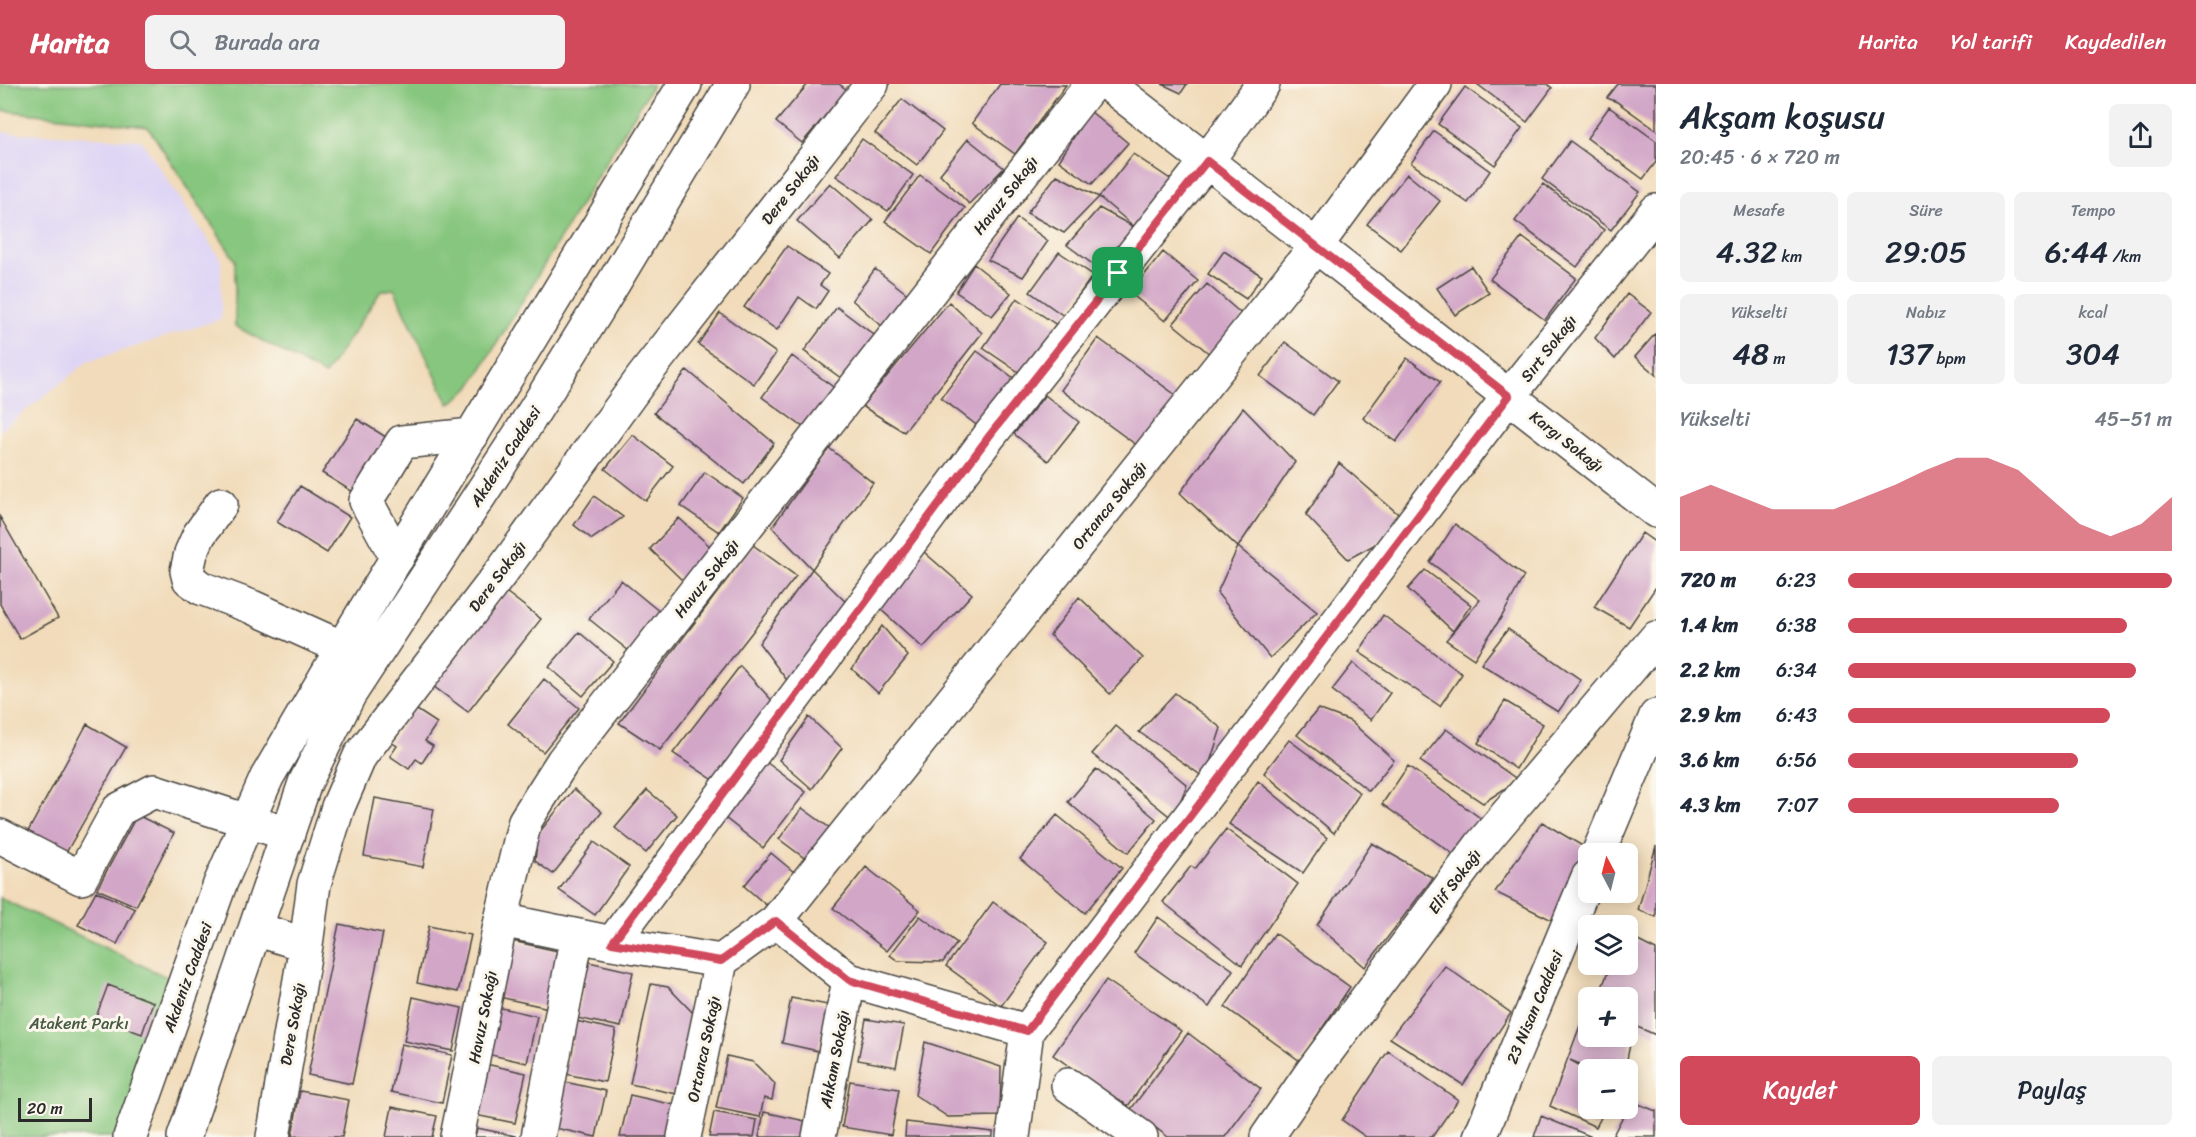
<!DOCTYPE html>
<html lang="tr">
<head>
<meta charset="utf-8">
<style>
  body { margin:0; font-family:Sriracha,sans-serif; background:#f2f2f3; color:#1f2937; height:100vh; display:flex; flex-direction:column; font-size:22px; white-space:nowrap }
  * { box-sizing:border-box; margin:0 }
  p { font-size:20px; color:#747a83 }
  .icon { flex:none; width:33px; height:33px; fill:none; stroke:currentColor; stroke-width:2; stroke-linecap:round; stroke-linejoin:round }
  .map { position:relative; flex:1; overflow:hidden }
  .sheet { display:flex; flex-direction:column; background:#fff; width:540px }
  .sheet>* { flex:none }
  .needle { width:39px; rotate:353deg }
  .controls { position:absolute; left:1578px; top:759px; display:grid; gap:12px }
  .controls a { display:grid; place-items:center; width:60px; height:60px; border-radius:9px; background:#fff; box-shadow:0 3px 15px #0003; font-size:30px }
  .scale { position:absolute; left:18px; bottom:15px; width:74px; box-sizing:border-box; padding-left:6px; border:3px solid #2b2b2b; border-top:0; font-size:16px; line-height:21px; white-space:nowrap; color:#2b2b2b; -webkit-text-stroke:4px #fbf7ec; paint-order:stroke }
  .pin { position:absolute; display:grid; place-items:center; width:51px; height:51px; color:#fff; margin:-26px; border-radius:12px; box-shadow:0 3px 9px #0006 }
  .round { display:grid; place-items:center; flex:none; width:63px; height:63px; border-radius:9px; background:#f2f2f3 }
  .headline { display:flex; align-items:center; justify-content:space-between; height:102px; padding:0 24px }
  h1 { font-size:33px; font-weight:600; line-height:45px }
  .stats { display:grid; grid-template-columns:repeat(3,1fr); gap:9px; height:102px; padding:6px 24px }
  .stats div { display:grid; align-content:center; border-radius:9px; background:#f2f2f3; text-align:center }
  .stats b { font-size:30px; font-weight:600 }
  .stats small { font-size:16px; font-weight:400 }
  .stats p { font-size:16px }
  .chart { height:168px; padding:12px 24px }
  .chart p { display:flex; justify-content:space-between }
  .chart svg { width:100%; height:108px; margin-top:6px; fill:#d1495b; opacity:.7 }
  .primary-button { display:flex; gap:12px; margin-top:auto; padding:12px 24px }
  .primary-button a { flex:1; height:69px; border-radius:9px; background:#d1495b; color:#fff; font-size:24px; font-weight:600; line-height:69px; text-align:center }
  .primary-button a+a { background:#f2f2f3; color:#1f2937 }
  ul { padding:0 24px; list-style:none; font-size:20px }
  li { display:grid; grid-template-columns:96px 72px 1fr; align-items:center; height:45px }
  li i { height:15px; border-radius:8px; background:#d1495b }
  header { display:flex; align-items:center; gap:36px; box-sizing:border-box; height:84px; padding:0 30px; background:#d1495b; color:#fff }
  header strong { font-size:28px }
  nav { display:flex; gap:33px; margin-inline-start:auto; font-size:21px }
  .search { width:420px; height:54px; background:#f2f2f3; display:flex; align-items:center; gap:15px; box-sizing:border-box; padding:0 21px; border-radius:9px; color:#747a83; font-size:22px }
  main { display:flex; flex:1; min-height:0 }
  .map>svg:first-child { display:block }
  .built { fill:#ded5f5 }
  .green { fill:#86c67e; stroke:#587854; stroke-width:1.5 }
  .building { fill:#d2a6c7 }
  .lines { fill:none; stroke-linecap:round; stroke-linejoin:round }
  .minor-casing { stroke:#494540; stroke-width:36 }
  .major-casing { stroke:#494540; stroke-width:36 }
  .minor { stroke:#fff; stroke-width:33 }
  .major { stroke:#fff; stroke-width:33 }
  .route-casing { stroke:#fff; stroke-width:12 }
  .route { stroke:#d1495b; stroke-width:8 }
  .labels { text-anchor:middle; stroke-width:6; stroke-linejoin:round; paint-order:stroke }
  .street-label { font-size:16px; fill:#2b2b2b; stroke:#fbf7ec }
  .park-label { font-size:16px; fill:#465a44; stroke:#fbf7ec }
</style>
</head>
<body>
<header>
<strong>Harita</strong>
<div class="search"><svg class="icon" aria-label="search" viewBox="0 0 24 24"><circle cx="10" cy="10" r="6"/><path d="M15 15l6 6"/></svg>Burada ara</div>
<nav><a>Harita</a><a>Yol tarifi</a><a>Kaydedilen</a></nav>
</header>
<main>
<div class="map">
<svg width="1656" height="1053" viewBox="0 0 1656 1053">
  <rect width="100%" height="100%" fill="#fbf7ec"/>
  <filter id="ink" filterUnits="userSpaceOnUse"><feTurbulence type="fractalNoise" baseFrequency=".0167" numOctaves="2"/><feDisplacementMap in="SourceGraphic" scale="12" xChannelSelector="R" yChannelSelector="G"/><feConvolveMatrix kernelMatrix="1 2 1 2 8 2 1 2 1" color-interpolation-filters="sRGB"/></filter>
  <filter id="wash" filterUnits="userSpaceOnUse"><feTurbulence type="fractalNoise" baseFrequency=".008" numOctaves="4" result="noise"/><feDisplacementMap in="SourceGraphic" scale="24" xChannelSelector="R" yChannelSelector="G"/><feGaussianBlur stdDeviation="1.35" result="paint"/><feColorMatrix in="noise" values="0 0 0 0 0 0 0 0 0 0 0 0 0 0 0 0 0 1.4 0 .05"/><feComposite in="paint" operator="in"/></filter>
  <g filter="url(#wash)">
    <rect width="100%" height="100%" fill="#f1dbba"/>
    <path class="built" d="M 0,48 L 141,56 L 221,176 L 221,235 L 87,278 L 0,347 Z"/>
    <path class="green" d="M 0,0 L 653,0 L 470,304 L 449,320 L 394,205 L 381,207 L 325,291 L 235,242 L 235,176 L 148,43 L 0,26 Z
      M 0,814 L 177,898 L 124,1053 L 0,1053 Z"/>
    <g id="blocks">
      <path class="building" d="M 808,0 L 839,0 L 847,6 L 802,59 L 776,38 Z
        M 1000,0 L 1066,1 L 1015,70 L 972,39 Z
        M 1162,0 L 1187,0 L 1181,9 Z
        M 1477,0 L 1547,0 L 1552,4 L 1527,38 Z
        M 1618,0 L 1656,0 L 1656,46 L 1617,18 L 1607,14 Z
        M 1465,3 L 1522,44 L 1495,81 L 1438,40 Z
        M 902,15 L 943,47 L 917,81 L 875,49 Z
        M 1609,23 L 1656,57 L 1656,78 L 1643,95 L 1587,54 Z
        M 1090,27 L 1128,59 L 1092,100 L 1059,77 Z
        M 1434,47 L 1490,87 L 1468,119 L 1411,79 Z
        M 862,55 L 913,91 L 888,127 L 836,92 Z
        M 968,55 L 1004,84 L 969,120 L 940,90 Z
        M 1570,57 L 1640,108 L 1611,146 L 1542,95 Z
        M 1133,70 L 1173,97 L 1103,188 L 1067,161 L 1099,124 L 1136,144 L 1099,113 Z
        M 1407,90 L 1440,117 L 1401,166 L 1367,140 Z
        M 920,91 L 965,124 L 931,170 L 885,137 Z
        M 1057,91 L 1099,113 L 1064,149 L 1027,129 Z
        M 830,99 L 873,136 L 840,174 L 797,137 Z
        M 1543,100 L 1604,146 L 1577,183 L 1515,137 Z
        M 1017,134 L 1048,157 L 1023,193 L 988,176 Z
        M 1522,153 L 1576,194 L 1545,236 L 1490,195 Z
        M 787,162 L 828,190 L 820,201 L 828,207 L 816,225 L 799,213 L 777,246 L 744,223 Z
        M 1224,167 L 1262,192 L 1246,215 L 1208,190 Z
        M 1059,168 L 1093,191 L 1064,232 L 1030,208 Z
        M 1163,168 L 1198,197 L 1165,237 L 1130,209 Z
        M 974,180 L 1011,209 L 992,232 L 956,208 Z
        M 1471,182 L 1489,209 L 1455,231 L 1437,204 Z
        M 875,185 L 910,212 L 883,243 L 852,216 Z
        M 1207,200 L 1244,232 L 1211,271 L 1173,240 Z
        M 1627,210 L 1651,228 L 1615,275 L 1595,254 Z
        M 1017,214 L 1061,244 L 1026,293 L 983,264 Z
        M 949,218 L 982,249 L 904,348 L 862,322 Z
        M 837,223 L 878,254 L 845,297 L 804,267 Z
        M 720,229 L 776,269 L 754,300 L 698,260 Z
        M 1656,249 L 1656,291 L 1635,273 Z
        M 1098,254 L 1181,315 L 1142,365 L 1061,306 Z
        M 1285,258 L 1338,297 L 1313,331 L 1260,292 Z
        M 977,267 L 1019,298 L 983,346 L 941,314 Z
        M 792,272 L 837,306 L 807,346 L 762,313 Z
        M 1407,274 L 1440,298 L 1396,358 L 1363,334 Z
        M 687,286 L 774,359 L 744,400 L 654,329 Z
        M 1045,311 L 1079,338 L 1048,377 L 1014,350 Z
        M 1243,324 L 1295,378 L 1238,463 L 1180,409 Z
        M 357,335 L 410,368 L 376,422 L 322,389 Z
        M 633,351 L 673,382 L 646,417 L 605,385 Z
        M 829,364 L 873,399 L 812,485 L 772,443 Z
        M 1339,379 L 1411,441 L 1348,475 L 1306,431 Z
        M 705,388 L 743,414 L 719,448 L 681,422 Z
        M 300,402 L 350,433 L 327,469 L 277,438 Z
        M 594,412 L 623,433 L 592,455 L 574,441 Z
        M 0,433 L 58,534 L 20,555 L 0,520 Z
        M 679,434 L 714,466 L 686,500 L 650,465 Z
        M 1455,440 L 1524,492 L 1502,532 L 1474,575 L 1446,556 L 1480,516 L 1430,478 Z
        M 1642,449 L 1656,459 L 1656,503 L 1629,543 L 1594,523 Z
        M 753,461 L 796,492 L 660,666 L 619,639 Z
        M 916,461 L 972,510 L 923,564 L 877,522 Z
        M 1238,463 L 1317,528 L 1270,574 L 1217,509 Z
        M 812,485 L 855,527 L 792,603 L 759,559 Z
        M 1425,486 L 1471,521 L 1453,547 L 1408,505 Z
        M 621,496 L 666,533 L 634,571 L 589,535 Z
        M 506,508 L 541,535 L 468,628 L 433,602 Z
        M 1079,513 L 1143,574 L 1110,610 L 1050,551 Z
        M 1383,531 L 1462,590 L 1440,622 L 1359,568 Z
        M 882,542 L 908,572 L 878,609 L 852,585 Z
        M 1508,545 L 1581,596 L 1558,628 L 1481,580 Z
        M 579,548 L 613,577 L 583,612 L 549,583 Z
        M 1353,579 L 1390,609 L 1371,636 L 1332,606 Z
        M 740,582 L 779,624 L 718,699 L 673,669 Z
        M 544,595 L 579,624 L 543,668 L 508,640 Z
        M 1175,609 L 1221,644 L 1205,694 L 1139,648 Z
        M 1505,617 L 1543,640 L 1516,685 L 1478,659 Z
        M 414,624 L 437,639 L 425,657 L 433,662 L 422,679 L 416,675 L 409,685 L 390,672 L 397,662 L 391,658 Z
        M 1318,625 L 1350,637 L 1394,676 L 1369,707 L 1297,651 Z
        M 809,633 L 842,664 L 812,705 L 779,676 Z
        M 87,640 L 126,663 L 63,774 L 25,753 Z
        M 1116,642 L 1187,701 L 1173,735 L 1092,670 Z
        M 1446,645 L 1518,696 L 1483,719 L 1420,677 Z
        M 1289,656 L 1360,709 L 1334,749 L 1264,689 Z
        M 766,678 L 806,708 L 763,764 L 724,733 Z
        M 1408,682 L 1483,736 L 1456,772 L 1382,720 Z
        M 1096,685 L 1156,735 L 1128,769 L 1068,718 Z
        M 1258,697 L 1327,754 L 1303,789 L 1229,740 Z
        M 574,705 L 602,728 L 553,790 L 535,777 L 538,750 Z
        M 647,706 L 677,731 L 646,769 L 615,744 Z
        M 375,714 L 434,725 L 423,783 L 364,772 Z
        M 802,724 L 834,747 L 811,779 L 779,755 Z
        M 137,731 L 174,749 L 136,822 L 97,805 Z
        M 1057,731 L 1122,784 L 1085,829 L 1020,775 Z
        M 1542,738 L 1591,767 L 1560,840 L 1495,808 Z
        M 1226,745 L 1298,800 L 1242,881 L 1163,818 L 1191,782 L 1195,785 Z
        M 594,758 L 629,783 L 595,831 L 559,806 Z
        M 1372,759 L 1433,794 L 1365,883 L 1317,841 Z
        M 1656,762 L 1656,833 L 1638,826 Z
        M 771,769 L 794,788 L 766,821 L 744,802 Z
        M 866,783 L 920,826 L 887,867 L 833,824 Z
        M 96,807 L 135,825 L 117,860 L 78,841 Z
        M 993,818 L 1048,858 L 1001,922 L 946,882 Z
        M 920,832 L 957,859 L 943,878 L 898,877 L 890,871 Z
        M 1158,833 L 1233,886 L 1209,923 L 1134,869 Z
        M 339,840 L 383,849 L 352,1000 L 308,991 Z
        M 429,842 L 471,851 L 458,908 L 417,899 Z
        M 1275,849 L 1350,903 L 1300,977 L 1225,923 Z
        M 1628,852 L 1656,866 L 1656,951 L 1628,939 L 1628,914 L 1598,914 L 1611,880 L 1628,880 Z
        M 512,857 L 562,868 L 549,924 L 499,913 Z
        M 589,878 L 633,888 L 621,943 L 577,934 Z
        M 1445,882 L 1511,929 L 1463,1001 L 1390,954 Z
        M 1106,896 L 1181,947 L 1128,1022 L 1053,971 Z
        M 651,900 L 668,903 L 694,930 L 677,1010 L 630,1000 Z
        M 108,901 L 153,918 L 142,950 L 96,933 Z
        M 413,913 L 462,924 L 453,967 L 404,957 Z
        M 791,914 L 828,921 L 818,967 L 782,959 Z
        M 493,922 L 537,932 L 527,979 L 482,969 Z
        M 1584,931 L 1588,933 L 1588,952 L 1628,952 L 1628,948 L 1632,950 L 1625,986 L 1594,986 L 1570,976 L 1588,986 L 1588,1024 L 1606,1024 L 1596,1043 L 1550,1022 Z
        M 866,935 L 904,941 L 896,983 L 858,976 Z
        M 576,937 L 616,946 L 605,998 L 565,990 Z
        M 1188,949 L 1261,1005 L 1225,1053 L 1168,1053 L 1131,1025 Z
        M 925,958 L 1001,983 L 1000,1032 L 948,1033 L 915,1011 Z
        M 401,960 L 452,971 L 442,1019 L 391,1008 Z
        M 1388,967 L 1458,1016 L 1432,1053 L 1366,1053 L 1342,1036 Z
        M 727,972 L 753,978 L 775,1000 L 772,1016 L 764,1014 L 760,1033 L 716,1024 Z
        M 486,980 L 526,989 L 515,1039 L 475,1031 Z
        M 850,997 L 899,1005 L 891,1051 L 842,1043 Z
        M 565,998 L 606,1007 L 596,1053 L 555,1044 Z
        M 300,1007 L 349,1016 L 342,1053 L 292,1052 Z
        M 630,1011 L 679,1022 L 672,1053 L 620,1053 Z
        M 1631,1017 L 1656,1027 L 1656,1053 L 1612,1053 Z
        M 392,1023 L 437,1032 L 432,1053 L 386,1053 Z
        M 714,1028 L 757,1036 L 754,1053 L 709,1053 Z
        M 764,1028 L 810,1038 L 807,1053 L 759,1053 Z
        M 1541,1032 L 1592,1053 L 1534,1053 Z
        M 906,1038 L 993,1048 L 993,1053 L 905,1053 Z
        M 477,1044 L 516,1052 L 515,1053 L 475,1053 Z"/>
    </g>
  </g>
  <g filter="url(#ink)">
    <use href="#blocks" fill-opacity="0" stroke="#494540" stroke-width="1.5"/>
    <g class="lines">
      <defs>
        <path id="minor" d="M 1108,0 L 1656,427
          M 221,420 L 199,451 L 191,469 L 187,487 L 189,495 L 201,504 L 252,523 L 343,564
          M 397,474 L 366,417 L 402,358 L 472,351
          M 0,752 L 81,794 L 118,726 L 154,707 L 288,750
          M 1598,770 L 1656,632
          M 501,836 L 612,859 L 721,877 L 776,837 L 1316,162 L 1435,0
          M 776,837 L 849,896 L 1027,947
          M 256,845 L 306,861
          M 612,859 L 990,351 L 1207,77 L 1263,0
          M 1068,1001 L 1141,1053
          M 273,1053 L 306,861 L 314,800 L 338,723 L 360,672 L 503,486 L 643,293 L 872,0
          M 457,1053 L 501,836 L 525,737 L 563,677 L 1092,0
          M 538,1053 L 577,852
          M 684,1053 L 721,877
          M 819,1053 L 849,896
          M 1013,1053 L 1027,947 L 1509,312 L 1656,127
          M 1267,1053 L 1311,989 L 1481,761 L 1656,554
          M 1480,1053 L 1588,793"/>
        <path id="major" d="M 130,1053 L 220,800 L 267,693 L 351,549 L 685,0
          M 184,1053 L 305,699 L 349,611 L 520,350 L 596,228 L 733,0"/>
      </defs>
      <use href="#minor" class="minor-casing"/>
      <use href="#major" class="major-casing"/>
      <use href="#minor" class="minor"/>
      <use href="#major" class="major"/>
    </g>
  </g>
  <g class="lines" filter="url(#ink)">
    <defs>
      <path id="route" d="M 1207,77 L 1509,312 L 1027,947 L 849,896 L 776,837 L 721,877 L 612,859 L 990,351 Z"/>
    </defs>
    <use href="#route" class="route-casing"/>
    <use href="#route" class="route"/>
  </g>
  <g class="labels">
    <g class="street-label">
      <text transform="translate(790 105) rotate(-52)" y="6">Dere Sokağı</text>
      <text transform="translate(1005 111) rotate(-52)" y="6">Havuz Sokağı</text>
      <text transform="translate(1548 264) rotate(-52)" y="6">Sırt Sokağı</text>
      <text transform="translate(1567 357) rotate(38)" y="6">Kargı Sokağı</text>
      <text transform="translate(505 372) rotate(-57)" y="6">Akdeniz Caddesi</text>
      <text transform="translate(1109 421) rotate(-51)" y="6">Ortanca Sokağı</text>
      <text transform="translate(497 492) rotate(-53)" y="6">Dere Sokağı</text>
      <text transform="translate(706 494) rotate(-52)" y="6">Havuz Sokağı</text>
      <text transform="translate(1454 797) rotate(-53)" y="6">Elif Sokağı</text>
      <text transform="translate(187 893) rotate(-70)" y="6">Akdeniz Caddesi</text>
      <text transform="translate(1534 923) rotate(-67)" y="6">23 Nisan Caddesi</text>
      <text transform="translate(482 933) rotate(-79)" y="6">Havuz Sokağı</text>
      <text transform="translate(292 940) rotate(-80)" y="6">Dere Sokağı</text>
      <text transform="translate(703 965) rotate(-78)" y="6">Ortanca Sokağı</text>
      <text transform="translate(834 975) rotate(-79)" y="6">Ahkam Sokağı</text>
    </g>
    <g class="park-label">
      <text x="79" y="945">Atakent Parkı</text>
    </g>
  </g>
</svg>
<div class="controls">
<a><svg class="needle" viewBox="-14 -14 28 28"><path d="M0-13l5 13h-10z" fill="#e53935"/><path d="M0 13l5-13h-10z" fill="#747a83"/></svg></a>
<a><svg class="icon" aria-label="layers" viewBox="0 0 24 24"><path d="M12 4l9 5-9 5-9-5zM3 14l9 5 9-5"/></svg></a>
<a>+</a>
<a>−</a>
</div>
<div class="scale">20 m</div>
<div class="pin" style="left:1118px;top:189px;background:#1e9e55"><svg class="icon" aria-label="arrive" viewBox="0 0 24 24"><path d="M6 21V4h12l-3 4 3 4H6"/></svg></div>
</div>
<section class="sheet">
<div class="headline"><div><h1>Akşam koşusu</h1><p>20:45 · 6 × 720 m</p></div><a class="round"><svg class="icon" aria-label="share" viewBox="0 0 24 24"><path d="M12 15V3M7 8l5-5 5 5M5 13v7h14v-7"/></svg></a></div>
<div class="stats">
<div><p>Mesafe</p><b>4.32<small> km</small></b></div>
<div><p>Süre</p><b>29:05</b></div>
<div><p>Tempo</p><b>6:44<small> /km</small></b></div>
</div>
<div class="stats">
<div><p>Yükselti</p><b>48<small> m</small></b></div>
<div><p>Nabız</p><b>137<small> bpm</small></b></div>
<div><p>kcal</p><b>304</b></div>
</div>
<div class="chart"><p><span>Yükselti</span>45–51 m</p>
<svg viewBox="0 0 160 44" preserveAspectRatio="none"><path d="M0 44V22L10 17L20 22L30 27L40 27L50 27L60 22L70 17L80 11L90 6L100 6L110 11L120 22L130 33L140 38L150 33L160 22V44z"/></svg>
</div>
<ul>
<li><b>720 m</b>6:23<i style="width:100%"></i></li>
<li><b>1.4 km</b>6:38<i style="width:86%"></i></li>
<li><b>2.2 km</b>6:34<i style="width:89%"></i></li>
<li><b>2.9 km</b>6:43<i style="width:81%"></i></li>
<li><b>3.6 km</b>6:56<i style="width:71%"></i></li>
<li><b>4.3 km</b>7:07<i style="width:65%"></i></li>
</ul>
<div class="primary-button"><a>Kaydet</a><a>Paylaş</a></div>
</section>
</main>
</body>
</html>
